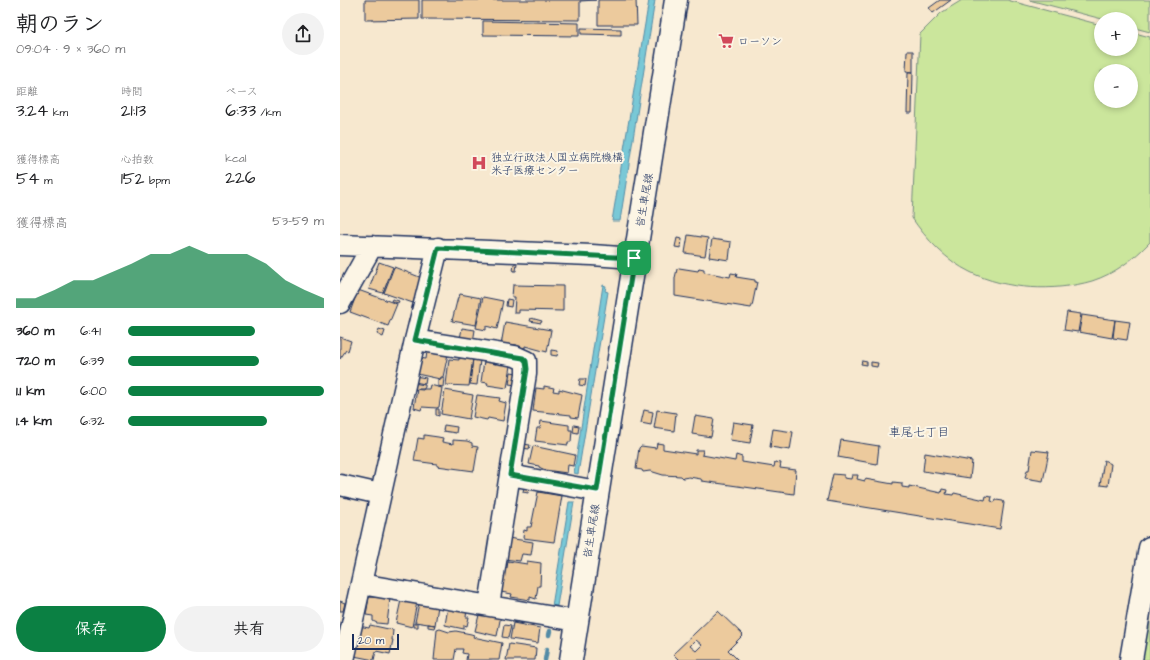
<!DOCTYPE html>
<html lang="ja">
<head>
<meta charset="utf-8">
<style>
  body { margin:0; font-family:"Architects Daughter","Klee One",sans-serif; background:#f2f2f2; color:#202124; height:100vh; display:flex; flex-direction:column; font-size:15px; white-space:nowrap }
  * { box-sizing:border-box; margin:0 }
  p { font-size:13px; color:#757577 }
  .icon { flex:none; width:22px; height:22px; fill:none; stroke:currentColor; stroke-width:2; stroke-linecap:round; stroke-linejoin:round }
  .map { position:relative; flex:1; overflow:hidden }
  .side { display:flex; flex-direction:column; background:#fff; width:340px }
  .side>* { flex:none }
  .tools { position:absolute; left:754px; top:12px; display:grid; gap:8px }
  .tools a { display:grid; place-items:center; width:44px; height:44px; border-radius:50%; background:#fff; box-shadow:0 2px 6px #0003; font-size:20px }
  .scale { position:absolute; left:12px; bottom:10px; width:47px; box-sizing:border-box; padding-left:4px; border:2px solid #1b2f5e; border-top:0; font-size:11px; line-height:14px; white-space:nowrap; color:#1b2f5e; -webkit-text-stroke:3px #fcf5e5; paint-order:stroke }
  .pin { position:absolute; display:grid; place-items:center; width:34px; height:34px; color:#fff; margin:-17px; border-radius:8px; box-shadow:0 2px 6px #0006 }
  .round { display:grid; place-items:center; flex:none; width:42px; height:42px; border-radius:21px; background:#f2f2f2 }
  .overview { display:flex; align-items:center; justify-content:space-between; height:68px; padding:0 16px }
  h1 { font-size:22px; font-weight:600; line-height:30px }
  .metrics { display:grid; grid-template-columns:repeat(3,1fr); gap:6px; height:68px; padding:4px 16px }
  .metrics div { display:grid; align-content:center }
  .metrics b { font-size:17px; font-weight:600 }
  .metrics small { font-size:11px; font-weight:400 }
  .metrics p { font-size:11px }
  .chart { height:112px; padding:8px 16px }
  .chart p { display:flex; justify-content:space-between }
  .chart svg { width:100%; height:72px; margin-top:4px; fill:#0b8043; opacity:.7 }
  .button { display:flex; gap:8px; margin-top:auto; padding:8px 16px }
  .button a { flex:1; height:46px; border-radius:24px; background:#0b8043; color:#fff; font-size:16px; font-weight:600; line-height:46px; text-align:center }
  .button a+a { background:#f2f2f2; color:#202124 }
  ul { padding:0 16px; list-style:none; font-size:13px }
  li { display:grid; grid-template-columns:64px 48px 1fr; align-items:center; height:30px }
  li i { height:10px; border-radius:5px; background:#0b8043 }
  main { display:flex; flex:1; min-height:0 }
  .map>svg:first-child { display:block }
  .green { fill:#cbe69c; stroke:#738a7d; fill-rule:evenodd }
  .water { fill:#79c8d6; stroke:#538ba6 }
  .lines { fill:none; stroke-linecap:round; stroke-linejoin:round }
  .stream { stroke:#538ba6; stroke-width:4.5 }
  .building { fill:#ecca9d; stroke:#1b2f5e; fill-rule:evenodd }
  .minor-casing { stroke:#1b2f5e; stroke-width:23 }
  .major-casing { stroke:#1b2f5e; stroke-width:25 }
  .minor { stroke:#fcf5e5; stroke-width:20 }
  .major { stroke:#fcf5e5; stroke-width:22 }
  .route-casing { stroke:#fff; stroke-width:8 }
  .route { stroke:#0b8043; stroke-width:5 }
  .labels { text-anchor:middle; stroke-width:4; stroke-linejoin:round; paint-order:stroke }
  .poi-label { font-size:11px; fill:#1b2f5e; stroke:#fcf5e5; text-anchor:start }
  .street-label { font-size:11px; fill:#1b2f5e; stroke:#fcf5e5 }
  .neighbourhood-label { font-size:12px; fill:#1b2f5e; stroke:#fcf5e5 }
</style>
</head>
<body>
<main>
<section class="side">
<div class="overview"><div><h1>朝のラン</h1><p>09:04 · 9 × 360 m</p></div><a class="round"><svg class="icon" aria-label="share" viewBox="0 0 24 24"><path d="M12 15V3M7 8l5-5 5 5M5 13v7h14v-7"/></svg></a></div>
<div class="metrics">
<div><p>距離</p><b>3.24<small> km</small></b></div>
<div><p>時間</p><b>21:13</b></div>
<div><p>ペース</p><b>6:33<small> /km</small></b></div>
</div>
<div class="metrics">
<div><p>獲得標高</p><b>54<small> m</small></b></div>
<div><p>心拍数</p><b>152<small> bpm</small></b></div>
<div><p>kcal</p><b>226</b></div>
</div>
<div class="chart"><p><span>獲得標高</span>53–59 m</p>
<svg viewBox="0 0 160 44" preserveAspectRatio="none"><path d="M0 44V38L10 38L20 33L30 27L40 27L50 22L60 17L70 11L80 11L90 6L100 11L110 11L120 11L130 17L140 27L150 33L160 38V44z"/></svg>
</div>
<ul>
<li><b>360 m</b>6:41<i style="width:65%"></i></li>
<li><b>720 m</b>6:39<i style="width:67%"></i></li>
<li><b>1.1 km</b>6:00<i style="width:100%"></i></li>
<li><b>1.4 km</b>6:32<i style="width:71%"></i></li>
</ul>
<div class="button"><a>保存</a><a>共有</a></div>
</section>
<div class="map">
<svg width="810" height="660" viewBox="0 0 810 660">
  <rect width="100%" height="100%" fill="#f7e8cf"/>
  <filter id="ink" filterUnits="userSpaceOnUse"><feTurbulence type="fractalNoise" baseFrequency=".025" numOctaves="2"/><feDisplacementMap in="SourceGraphic" scale="8" xChannelSelector="R" yChannelSelector="G"/><feConvolveMatrix kernelMatrix="1 2 1 2 8 2 1 2 1" color-interpolation-filters="sRGB"/></filter>
  <g filter="url(#ink)">
    <path class="green" d="M 622,0 L 667,0 L 761,25 L 761,49 L 791,49 L 791,32 L 810,37 L 810,242 C 794,259 774,274 752,281 C 714,292 666,290 630,272 C 607,261 586,239 572,218 L 580,34 L 601,13 ZM 761,71 L 791,71 L 791,101 L 761,101 Z
      M 689,0 L 810,0 L 810,32 L 791,27 L 791,19 L 762,19 Z
      M 810,590 L 810,660 L 798,660 Z"/>
    <path class="water" d="M 309,0 L 315,0 L 280,221 L 272,221 Z
      M 263,285 L 266,286 L 265,291 L 268,292 L 238,474 L 234,473 Z
      M 229,502 L 234,502 L 217,606 L 212,606 Z"/>
    <g class="lines">
      <path class="stream" d="M 209,635 L 210,631
        M 205,660 L 207,649"/>
    </g>
    <path class="building" d="M 25,0 L 79,0 L 79,19 L 25,20 Z
      M 82,0 L 256,0 L 240,1 L 240,20 L 82,19 Z
      M 258,0 L 296,0 L 297,25 L 258,25 Z
      M 600,0 L 611,0 L 593,13 L 589,8 Z
      M 143,21 L 239,23 L 239,36 L 143,35 Z
      M 241,28 L 281,29 L 281,35 L 241,34 Z
      M 567,51 L 573,51 L 573,72 L 566,71 Z
      M 568,72 L 573,72 L 572,113 L 567,113 Z
      M 348,235 L 368,238 L 365,256 L 345,253 Z
      M 337,238 L 342,239 L 341,248 L 335,247 Z
      M 372,239 L 391,242 L 389,260 L 369,257 Z
      M 39,262 L 53,267 L 43,293 L 29,289 Z
      M 174,264 L 177,264 L 176,271 L 173,271 Z
      M 54,267 L 82,278 L 73,303 L 44,293 Z
      M 339,268 L 358,271 L 359,268 L 364,269 L 364,272 L 390,277 L 391,273 L 397,274 L 396,277 L 415,280 L 415,282 L 417,282 L 412,306 L 411,308 L 335,296 L 335,278 L 337,269 Z
      M 173,285 L 223,286 L 223,311 L 179,310 L 179,313 L 174,313 L 175,297 L 172,297 Z
      M 18,290 L 57,304 L 48,326 L 10,312 Z
      M 120,294 L 141,298 L 136,325 L 112,321 L 118,297 L 119,297 Z
      M 143,297 L 163,301 L 157,329 L 146,326 L 146,330 L 136,328 Z
      M 52,299 L 59,301 L 58,303 L 51,301 Z
      M 167,299 L 172,300 L 171,307 L 166,306 Z
      M 727,312 L 741,314 L 738,332 L 724,330 Z
      M 742,315 L 775,320 L 772,338 L 739,332 Z
      M 191,318 L 202,321 L 201,323 L 190,321 Z
      M 775,320 L 790,322 L 787,340 L 773,338 Z
      M 165,322 L 211,330 L 207,352 L 185,346 L 185,348 L 177,347 L 177,345 L 170,344 L 170,346 L 161,345 Z
      M 122,328 L 135,330 L 133,342 L 120,339 Z
      M 39,329 L 45,331 L 43,337 L 37,334 Z
      M 0,337 L 11,341 L 8,351 L 6,350 L 0,359 Z
      M 211,350 L 218,351 L 217,356 L 211,355 Z
      M 87,351 L 108,354 L 103,377 L 101,377 L 100,379 L 77,374 L 79,358 L 86,359 Z
      M 119,358 L 133,359 L 129,386 L 106,385 L 109,359 L 119,360 Z
      M 133,358 L 140,360 L 137,385 L 130,384 Z
      M 144,361 L 156,364 L 157,361 L 169,363 L 169,366 L 171,366 L 167,388 L 147,385 L 148,383 L 141,382 Z
      M 522,361 L 527,362 L 527,365 L 521,364 Z
      M 531,362 L 538,363 L 537,367 L 531,366 Z
      M 171,372 L 177,373 L 176,385 L 169,384 Z
      M 75,376 L 86,378 L 85,384 L 74,382 Z
      M 101,378 L 104,378 L 103,387 L 98,386 L 98,379 L 101,380 Z
      M 240,379 L 246,379 L 245,386 L 239,385 Z
      M 73,383 L 85,385 L 85,387 L 83,390 L 73,389 Z
      M 90,385 L 102,388 L 99,407 L 97,408 L 82,407 L 81,410 L 74,408 L 77,389 L 89,389 Z
      M 204,386 L 214,388 L 213,391 L 219,392 L 219,389 L 242,395 L 238,418 L 231,417 L 231,415 L 193,411 L 196,388 L 204,389 Z
      M 105,390 L 133,395 L 129,419 L 101,414 Z
      M 137,395 L 160,398 L 159,401 L 166,403 L 163,421 L 148,418 L 147,420 L 133,417 Z
      M 96,409 L 99,409 L 99,416 L 96,415 Z
      M 304,410 L 313,412 L 311,425 L 301,423 Z
      M 317,410 L 336,413 L 334,431 L 314,428 Z
      M 355,416 L 374,419 L 371,437 L 352,434 Z
      M 201,421 L 229,425 L 229,430 L 232,430 L 231,442 L 228,442 L 228,445 L 195,441 L 197,428 L 200,428 Z
      M 393,422 L 413,425 L 410,443 L 390,440 Z
      M 104,425 L 117,427 L 116,433 L 103,431 Z
      M 234,425 L 239,426 L 238,433 L 233,432 Z
      M 433,429 L 453,432 L 450,450 L 430,447 Z
      M 84,435 L 98,437 L 103,438 L 102,442 L 113,444 L 113,440 L 127,441 L 132,443 L 132,446 L 138,447 L 134,471 L 97,466 L 97,464 L 74,461 L 78,438 L 84,439 Z
      M 501,440 L 539,446 L 537,464 L 498,457 Z
      M 317,443 L 323,444 L 323,449 L 356,454 L 356,450 L 363,450 L 362,455 L 395,461 L 396,455 L 402,457 L 402,462 L 434,467 L 435,462 L 441,463 L 440,468 L 456,470 L 454,494 L 362,481 L 361,479 L 349,477 L 343,478 L 341,476 L 323,475 L 310,471 L 303,472 L 302,470 L 296,469 L 299,448 L 301,446 L 316,448 Z
      M 183,444 L 190,445 L 189,449 L 182,448 Z
      M 193,446 L 235,455 L 233,466 L 228,465 L 227,473 L 205,470 L 199,467 L 199,466 L 189,464 Z
      M 692,450 L 709,452 L 703,481 L 685,478 L 687,470 L 689,470 Z
      M 585,453 L 632,461 L 630,478 L 583,471 Z
      M 764,460 L 771,464 L 768,486 L 760,485 Z
      M 493,474 L 504,475 L 504,478 L 511,479 L 512,475 L 518,475 L 517,479 L 525,481 L 525,479 L 553,484 L 553,482 L 562,483 L 562,487 L 569,488 L 569,486 L 601,493 L 602,489 L 607,490 L 606,494 L 613,495 L 614,493 L 645,500 L 646,496 L 652,497 L 651,501 L 655,502 L 656,500 L 663,501 L 664,503 L 660,529 L 487,501 Z
      M 184,486 L 189,487 L 188,493 L 183,492 Z
      M 198,492 L 222,496 L 214,542 L 183,538 L 184,530 L 187,531 L 187,527 L 191,527 Z
      M 168,538 L 193,542 L 191,555 L 182,554 L 180,561 L 164,559 Z
      M 168,561 L 187,564 L 187,561 L 201,563 L 200,586 L 198,586 L 196,599 L 190,597 L 190,600 L 171,597 L 172,594 L 161,592 L 165,568 L 167,568 Z
      M 29,597 L 50,598 L 47,624 L 37,623 L 33,621 L 33,616 L 26,615 Z
      M 61,600 L 77,602 L 72,627 L 56,623 Z
      M 0,601 L 5,603 L 3,611 L 0,611 Z
      M 79,603 L 98,606 L 95,625 L 75,622 Z
      M 108,607 L 127,610 L 126,617 L 129,617 L 127,626 L 124,625 L 124,629 L 105,625 Z
      M 140,611 L 161,615 L 157,636 L 135,631 Z
      M 378,611 L 403,635 L 388,650 L 398,660 L 339,660 L 333,654 ZM 356,640 L 362,645 L 356,651 L 350,646 Z
      M 173,617 L 184,619 L 183,624 L 172,622 Z
      M 74,623 L 78,623 L 78,627 L 74,627 Z
      M 173,623 L 200,628 L 198,643 L 170,639 Z
      M 88,624 L 95,625 L 94,628 L 88,627 Z
      M 30,625 L 53,630 L 52,640 L 53,640 L 50,654 L 36,651 L 34,660 L 14,656 L 19,626 L 29,628 Z
      M 164,625 L 171,626 L 168,638 L 162,637 Z
      M 100,629 L 109,632 L 116,631 L 131,634 L 134,635 L 133,637 L 162,643 L 159,660 L 126,660 L 127,654 L 122,653 L 123,649 L 116,649 L 114,660 L 94,660 L 97,630 Z
      M 169,644 L 196,648 L 195,660 L 166,660 Z"/>
    <g class="lines">
      <defs>
        <path id="minor" d="M 0,245 L 252,255 L 294,258
          M 0,303 L 32,246
          M 75,340 L 175,356 L 186,361 L 186,374 L 149,605
          M 170,475 L 257,491
          M 0,485 L 40,494
          M 21,584 L 237,621
          M 4,660 L 75,340 L 98,248"/>
        <path id="major" d="M 231,660 L 336,0
          M 791,660 L 810,548"/>
      </defs>
      <use href="#minor" class="minor-casing"/>
      <use href="#major" class="major-casing"/>
      <use href="#minor" class="minor"/>
      <use href="#major" class="major"/>
    </g>
  </g>
  <g class="lines" filter="url(#ink)">
    <defs>
      <path id="route" d="M 98,248 L 294,258 L 257,490 L 170,475 L 187,369 L 186,361 L 183,358 L 75,340 Z"/>
    </defs>
    <use href="#route" class="route-casing"/>
    <use href="#route" class="route"/>
  </g>
  <defs>
    <symbol id="supermarket-bare" viewBox="-9 -9 18 18"><path d="M-6-5.5h2.5l.6 2H6L4.5 2H-2.5L-4.4-4H-6ZM-1.5 3.2a1.3 1.3 0 1 0 .1 0ZM3 3.2a1.3 1.3 0 1 0 .1 0Z" fill="#d1495b" stroke="#fcf5e5" stroke-width="2.5" paint-order="stroke"/></symbol>
    <symbol id="hospital-bare" viewBox="-9 -9 18 18"><path d="M-5-5h3v3.5h4V-5h3V5h-3V1.5h-4V5h-3Z" fill="#d1495b" stroke="#fcf5e5" stroke-width="2.5" paint-order="stroke"/></symbol>
  </defs>
  <g fill-rule="evenodd">
    <use href="#supermarket-bare" x="375" y="30" width="22" height="22"/>
    <use href="#hospital-bare" x="128" y="152" width="22" height="22"/>
  </g>
  <g class="labels">
    <g class="poi-label">
      <text x="398" y="45">ローソン</text>
      <text x="151" y="161">独立行政法人国立病院機構<tspan x="151" dy="13">米子医療センター</tspan></text>
    </g>
    <g class="street-label">
      <text transform="translate(304 200) rotate(-80)" y="4">皆生車尾線</text>
      <text transform="translate(251 531) rotate(-81)" y="4">皆生車尾線</text>
    </g>
    <g class="neighbourhood-label">
      <text x="579" y="436">車尾七丁目</text>
    </g>
  </g>
</svg>
<div class="tools">
<a>+</a>
<a>−</a>
</div>
<div class="scale">20 m</div>
<div class="pin" style="left:294px;top:258px;background:#1e9e55"><svg class="icon" aria-label="arrive" viewBox="0 0 24 24"><path d="M6 21V4h12l-3 4 3 4H6"/></svg></div>
</div>
</main>
</body>
</html>
